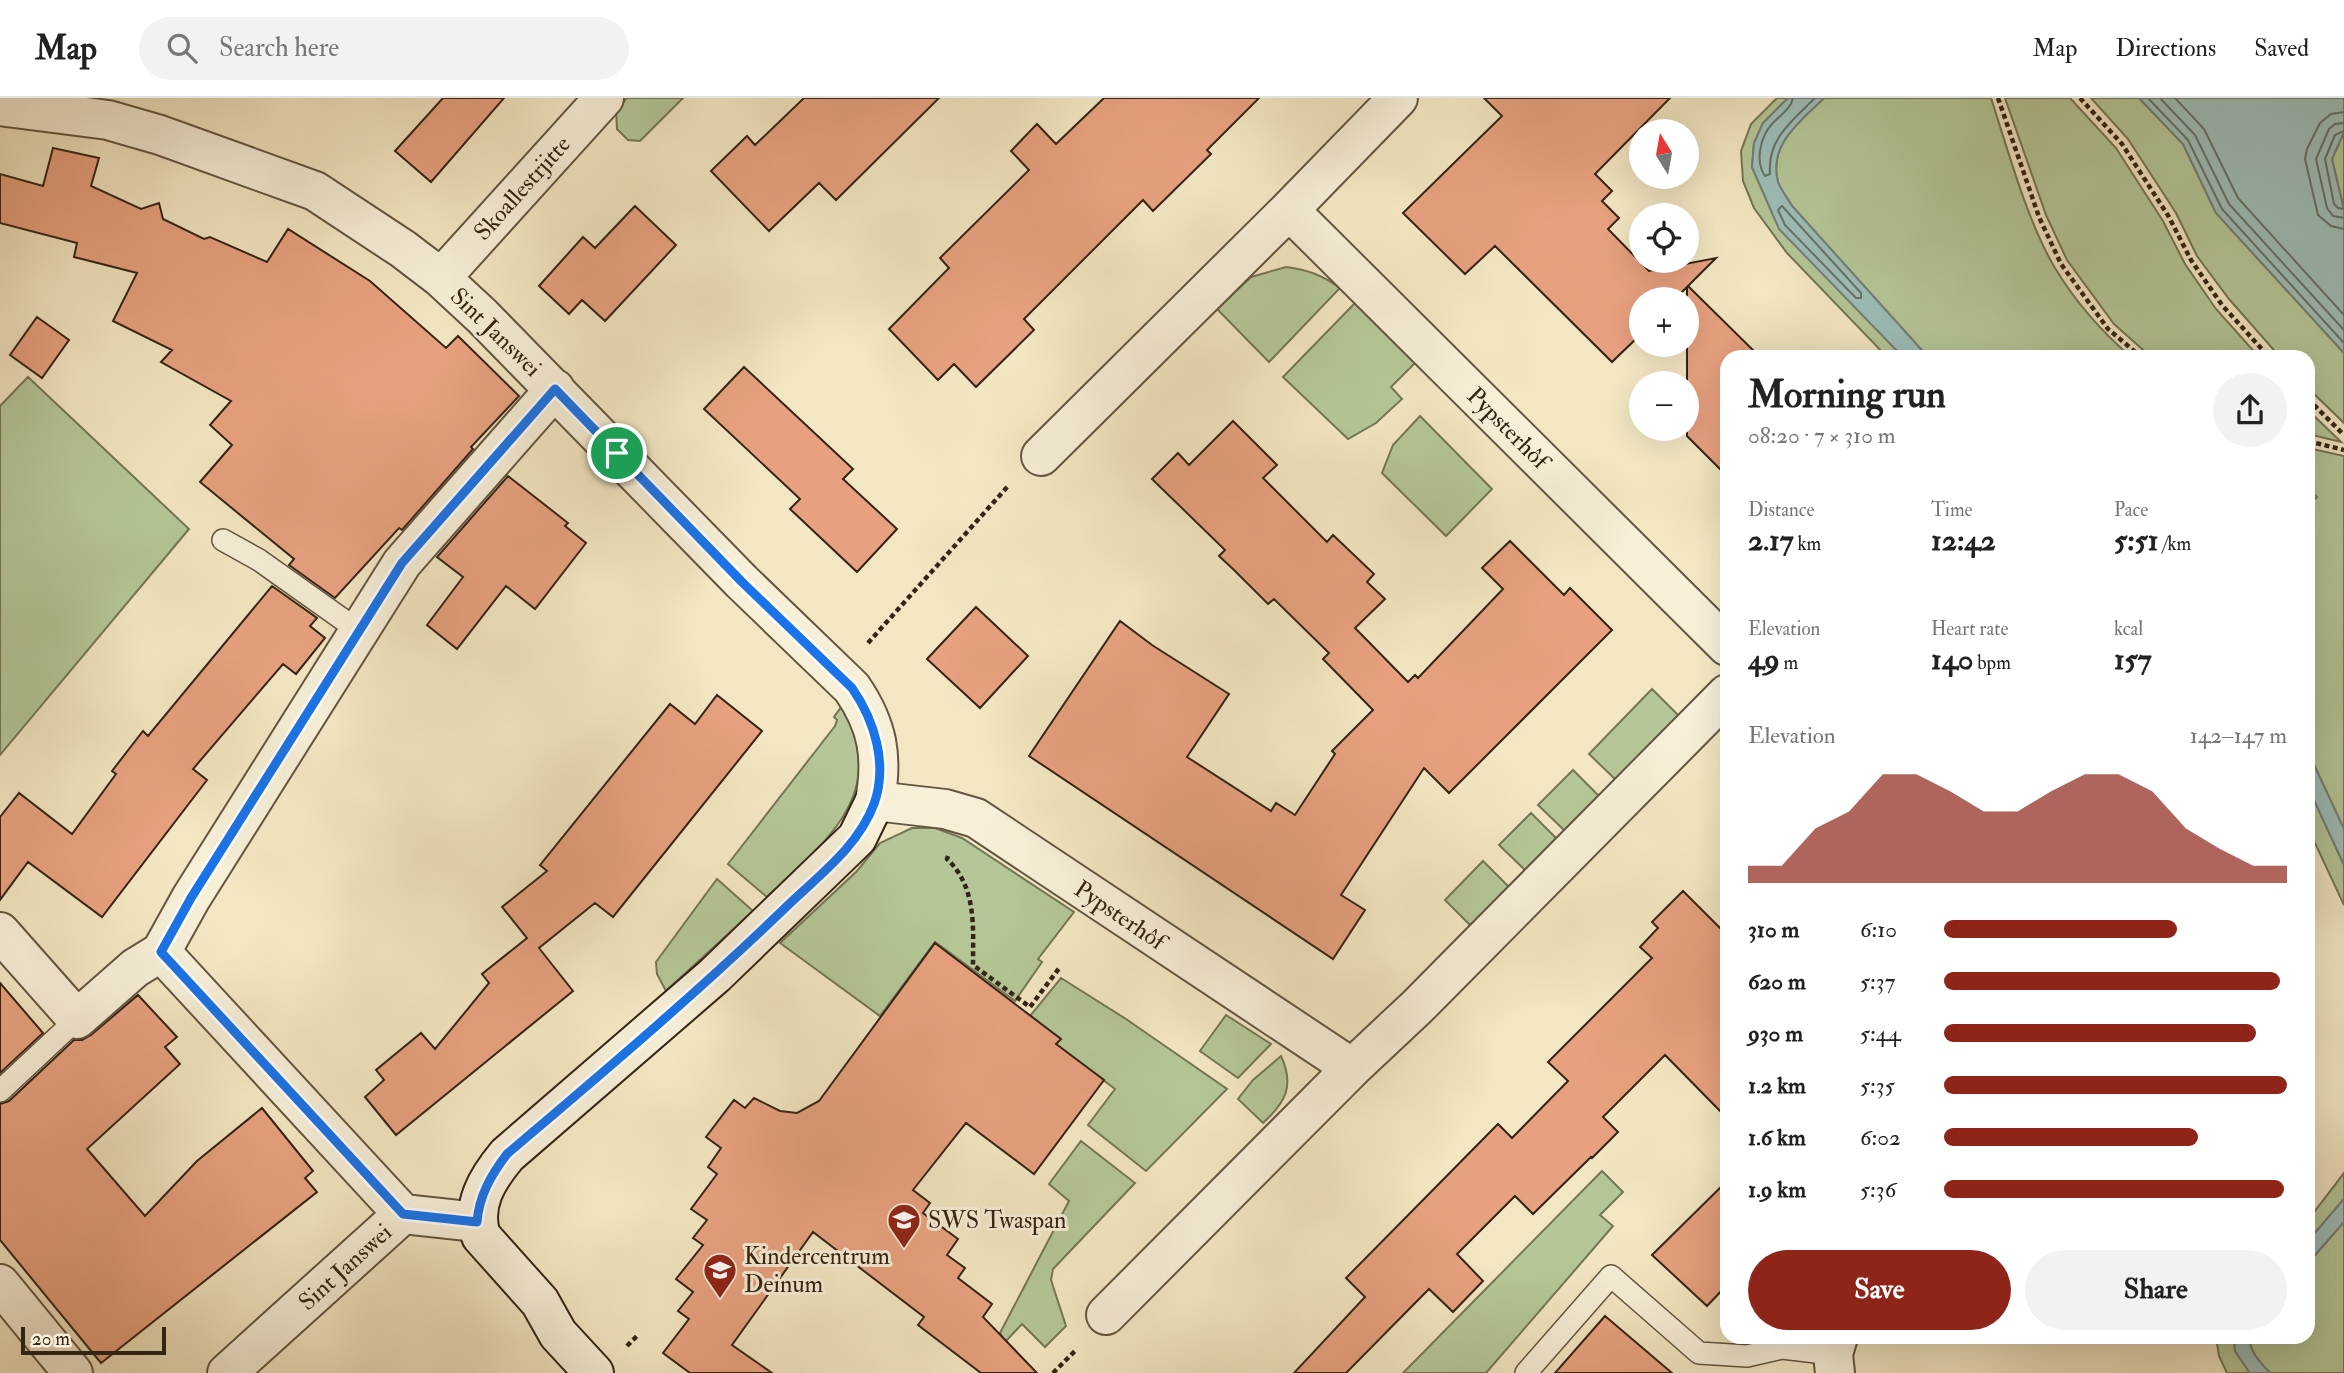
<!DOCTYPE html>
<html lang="en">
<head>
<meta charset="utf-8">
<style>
  body { margin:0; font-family:"IM FELL Double Pica",serif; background:#f2f2f2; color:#222; height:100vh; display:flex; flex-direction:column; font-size:26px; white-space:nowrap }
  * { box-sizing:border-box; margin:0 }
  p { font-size:23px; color:#767676 }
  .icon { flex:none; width:38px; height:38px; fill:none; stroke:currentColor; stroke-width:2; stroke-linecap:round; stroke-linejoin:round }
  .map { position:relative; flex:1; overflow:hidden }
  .drawer { position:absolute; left:1720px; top:252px; width:595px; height:994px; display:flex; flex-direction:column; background:#fff; border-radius:21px; box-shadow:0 7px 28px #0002 }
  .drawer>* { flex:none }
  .needle { width:46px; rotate:349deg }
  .tools { position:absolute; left:1629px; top:21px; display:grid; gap:14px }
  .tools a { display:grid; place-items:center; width:70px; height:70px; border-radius:50%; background:#fff; box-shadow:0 7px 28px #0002; font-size:35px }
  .scale { position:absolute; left:21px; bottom:18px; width:145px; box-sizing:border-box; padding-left:7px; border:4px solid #332414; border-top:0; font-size:19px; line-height:24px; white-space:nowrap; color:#332414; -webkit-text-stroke:5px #f7efd8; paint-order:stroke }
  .pin { position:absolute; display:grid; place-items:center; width:60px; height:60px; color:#fff; margin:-30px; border:4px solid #fff; border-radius:50%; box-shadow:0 2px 7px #0007 }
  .round { display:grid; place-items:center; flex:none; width:74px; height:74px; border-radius:37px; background:#f2f2f2 }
  .head { display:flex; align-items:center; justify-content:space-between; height:119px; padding:0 28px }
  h1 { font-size:38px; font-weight:800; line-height:52px }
  .metrics { display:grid; grid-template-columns:repeat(3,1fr); gap:10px; height:119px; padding:7px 28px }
  .metrics div { display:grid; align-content:center }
  .metrics b { font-size:30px; font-weight:800 }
  .metrics small { font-size:19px; font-weight:400 }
  .metrics p { font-size:19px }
  .chart { height:196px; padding:14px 28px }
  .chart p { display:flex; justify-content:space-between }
  .chart svg { width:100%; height:126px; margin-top:7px; fill:#8f2418; opacity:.7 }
  .primary-button { display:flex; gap:14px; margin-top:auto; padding:14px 28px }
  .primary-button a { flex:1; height:80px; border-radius:42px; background:#8f2418; color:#fff; font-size:28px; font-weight:800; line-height:80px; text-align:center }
  .primary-button a+a { background:#f2f2f2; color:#222 }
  ul { padding:0 28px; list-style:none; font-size:23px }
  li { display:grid; grid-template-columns:112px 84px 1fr; align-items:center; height:52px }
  li i { height:18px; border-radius:9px; background:#8f2418 }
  header { display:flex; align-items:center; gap:42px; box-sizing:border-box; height:98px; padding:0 35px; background:#fff; border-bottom:2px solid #e0e0e0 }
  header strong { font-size:33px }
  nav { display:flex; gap:38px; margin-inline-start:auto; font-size:24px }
  .search { width:490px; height:63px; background:#f2f2f2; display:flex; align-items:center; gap:18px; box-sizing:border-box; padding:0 24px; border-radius:38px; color:#767676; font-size:26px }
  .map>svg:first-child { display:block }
  .green { fill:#b5c798; stroke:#747656; stroke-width:2 }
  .water { fill:#9dbfba; stroke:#738178; stroke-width:2 }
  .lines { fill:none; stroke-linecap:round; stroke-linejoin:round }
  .shore { stroke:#687267; stroke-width:2 }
  .building { fill:#e8a180; stroke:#332414; stroke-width:2 }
  .lane-casing { stroke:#635540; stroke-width:24 }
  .street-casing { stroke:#635540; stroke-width:42 }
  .secondary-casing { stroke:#332414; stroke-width:42 }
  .path { stroke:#332414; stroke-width:4.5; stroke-dasharray:5 3.5; stroke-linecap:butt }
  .lane { stroke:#f7efd8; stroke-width:21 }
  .street { stroke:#f7efd8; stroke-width:38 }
  .secondary { stroke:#f7efd8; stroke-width:38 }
  .route-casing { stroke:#fff; stroke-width:14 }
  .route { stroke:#1a73e8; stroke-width:9 }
  .labels { text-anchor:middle; stroke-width:6; stroke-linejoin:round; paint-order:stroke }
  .street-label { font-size:24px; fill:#332414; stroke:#f7efd8 }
  .poi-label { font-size:24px; fill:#332414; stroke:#f7efd8; text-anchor:start }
</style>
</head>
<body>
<header>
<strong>Map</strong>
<div class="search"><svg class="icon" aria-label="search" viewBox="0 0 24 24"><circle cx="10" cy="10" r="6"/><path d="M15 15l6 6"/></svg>Search here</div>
<nav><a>Map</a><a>Directions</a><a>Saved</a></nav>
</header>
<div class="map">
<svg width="2344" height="1275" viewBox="0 0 2344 1275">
  <rect width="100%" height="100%" fill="#f3e7c3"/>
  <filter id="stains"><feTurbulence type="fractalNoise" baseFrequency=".00286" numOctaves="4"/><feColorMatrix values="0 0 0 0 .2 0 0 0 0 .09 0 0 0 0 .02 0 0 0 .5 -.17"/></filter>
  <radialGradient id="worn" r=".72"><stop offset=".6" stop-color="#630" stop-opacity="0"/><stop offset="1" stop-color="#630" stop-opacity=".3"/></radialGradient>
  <path class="green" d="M 627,0 L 683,0 L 640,43 L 628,42 L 617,31 L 616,12 Z
    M 1777,0 L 1788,0 L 1763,25 L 1754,45 L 1752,69 L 1779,130 L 1903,259 L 1887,259 L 1787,155 L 1754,110 L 1743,83 L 1741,53 L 1751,26 Z
    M 1824,0 L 1991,0 C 2008,52 2027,123 2055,170 C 2075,203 2102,234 2131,259 L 1928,259 L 1792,108 C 1788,101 1781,92 1778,84 C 1768,46 1801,23 1824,0 Z
    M 2005,0 L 2070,0 L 2116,50 L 2163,123 L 2185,166 L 2216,211 L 2259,259 L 2151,259 L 2114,226 L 2067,162 L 2046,117 Z
    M 2091,0 L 2139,0 L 2183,46 L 2216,115 L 2344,255 L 2344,325 L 2308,290 L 2308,259 L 2280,259 L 2229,201 L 2197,158 L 2176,115 L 2128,41 Z
    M 2344,34 L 2344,112 L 2332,61 Z
    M 1286,169 C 1308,172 1322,177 1340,190 L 1269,264 L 1217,211 L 1251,179 Z
    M 1355,205 L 1415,265 L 1391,289 L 1402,301 L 1376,325 L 1348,341 L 1283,279 Z
    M 28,279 L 189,431 L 0,657 L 0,308 Z
    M 2308,312 L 2341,344 L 2308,336 Z
    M 1420,318 L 1492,391 L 1446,438 L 1382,375 L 1393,347 Z
    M 2308,350 L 2344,358 L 2344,731 L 2308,654 L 2308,407 L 2317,399 L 2308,390 Z
    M 1652,591 L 1679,618 L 1616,682 L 1589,656 Z
    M 844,605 C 851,616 853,628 856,640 C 875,711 811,756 767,799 L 728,766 L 835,628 L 837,622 L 834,619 Z
    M 1573,672 L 1599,698 L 1565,733 L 1538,707 Z
    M 2308,689 L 2344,767 L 2344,807 L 2308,730 Z
    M 1531,715 L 1557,741 L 1526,773 L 1499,747 Z
    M 912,730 L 935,730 L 962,740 L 1074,814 L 1038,861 L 1042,864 L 1015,903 L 935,844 L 880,918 L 780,845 L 857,773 L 880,745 Z
    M 1483,763 L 1509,789 L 1471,828 L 1445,802 Z
    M 717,781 L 753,813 L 666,893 L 657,876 L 656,864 Z
    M 1061,880 L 1126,921 L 1227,991 L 1146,1073 L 1088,1027 L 1115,991 L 1056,946 L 1060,940 L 1030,918 Z
    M 1226,917 L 1271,946 L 1238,980 L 1200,953 Z
    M 1281,958 C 1295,988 1285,1005 1263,1025 L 1238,1001 L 1253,982 Z
    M 1081,1043 L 1135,1085 L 1053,1171 L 1051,1182 L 1066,1228 L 1045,1249 L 1022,1226 L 1005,1244 L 1000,1235 L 1069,1103 L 1049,1086 Z
    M 1602,1073 L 1623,1094 L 1600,1117 L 1613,1128 L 1486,1275 L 1403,1275 Z
    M 2344,1075 L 2344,1101 L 2308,1143 L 2308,1122 Z
    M 2344,1124 L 2344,1275 L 2270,1275 C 2260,1264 2250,1255 2249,1239 L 2308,1239 L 2308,1165 Z
    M 2216,1239 L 2234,1239 L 2235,1253 L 2250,1275 L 2227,1275 L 2219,1258 Z"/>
  <path class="water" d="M 1788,0 L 1824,0 C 1801,23 1768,46 1778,84 C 1781,92 1788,101 1792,108 L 1928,259 L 1903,259 L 1779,131 L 1752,69 L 1754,45 L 1763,25 Z
    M 2139,0 L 2344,0 L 2344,34 L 2332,61 L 2344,112 L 2344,255 L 2216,115 L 2183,46 Z
    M 2308,654 L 2344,731 L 2344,767 L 2308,689 Z
    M 2344,1101 L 2344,1124 L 2308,1165 L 2308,1143 Z
    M 2234,1239 L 2249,1239 C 2250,1255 2260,1264 2270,1275 L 2250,1275 L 2235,1253 Z"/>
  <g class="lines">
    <path class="shore" d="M 1793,0 C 1791,11 1779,18 1772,26 C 1760,39 1755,64 1765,78 L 1770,76 C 1767,41 1792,23 1815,0
      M 2148,0 L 2188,42 L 2222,111 L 2344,245
      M 2160,0 L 2195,37 L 2229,106 L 2344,232
      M 2175,0 L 2204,31 L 2238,100 L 2344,217
      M 2344,14 L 2331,16 L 2320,25 L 2307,51 L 2305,61 L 2318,117 L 2331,128 L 2344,131
      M 2344,25 L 2335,26 L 2329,31 L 2316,61 L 2327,110 L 2333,118 L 2344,120
      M 2344,33 L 2335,37 L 2325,61 L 2334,106 L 2338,110 L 2344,111
      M 1782,108 L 1861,195 L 1861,200 L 1856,200 L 1785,127 L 1778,112 Z"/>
  </g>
  <path class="building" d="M 443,0 L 504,0 L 431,84 L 395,53 Z
    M 804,0 L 939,0 L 836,102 L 819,85 L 769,133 L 711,73 L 747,38 L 755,47 Z
    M 1104,0 L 1259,0 L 1207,52 L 1211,56 L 1153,113 L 1143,102 L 1024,221 L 1034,232 L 976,289 L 954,266 L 938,282 L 889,231 L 949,170 L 940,160 L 1029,72 L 1011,53 L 1037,26 L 1056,46 Z
    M 1484,0 L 1670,0 L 1595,76 L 1612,93 L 1602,103 L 1619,120 L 1608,131 L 1649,173 L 1716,160 L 1688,188 L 1760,259 L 1727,259 L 1727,378 L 1687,338 L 1687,189 L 1675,201 L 1642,201 L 1642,235 L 1612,264 L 1495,148 L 1465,176 L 1403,115 L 1502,18 Z
    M 53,50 L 99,60 L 91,88 L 141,111 L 159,105 L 163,121 L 204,141 L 210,139 L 267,164 L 288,131 L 370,183 L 446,250 L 458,238 L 519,298 L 471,349 L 473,351 L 402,432 L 399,430 L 335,500 L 289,467 L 294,461 L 200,384 L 232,347 L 210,327 L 231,303 L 161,264 L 172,252 L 113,223 L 137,175 L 74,159 L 77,145 L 0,125 L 0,76 L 43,88 Z
    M 635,108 L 676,147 L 605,223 L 582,202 L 569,216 L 539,188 L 583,139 L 595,150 Z
    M 37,219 L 69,242 L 42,280 L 10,257 Z
    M 744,269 L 853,371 L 843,381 L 897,431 L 857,474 L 790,411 L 800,401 L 704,311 Z
    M 1233,323 L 1277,367 L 1263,380 L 1327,444 L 1333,437 L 1374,476 L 1367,484 L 1385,501 L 1355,530 L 1408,584 L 1415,577 L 1418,580 L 1503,491 L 1482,470 L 1510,443 L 1564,497 L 1570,490 L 1612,532 L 1449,695 L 1424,670 L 1341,797 L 1365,812 L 1333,861 L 1029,658 L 1120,523 L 1152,547 L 1229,596 L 1187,659 L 1271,713 L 1276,705 L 1295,717 L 1335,656 L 1332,653 L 1373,612 L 1323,561 L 1329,555 L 1274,501 L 1268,506 L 1234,472 L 1219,458 L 1225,452 L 1152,381 L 1178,355 L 1189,367 Z
    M 508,378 L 568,425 L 565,428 L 586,445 L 535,511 L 506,488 L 457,551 L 427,527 L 463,479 L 437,459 Z
    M 272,488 L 317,520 L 310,528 L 325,540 L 296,576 L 283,566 L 193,671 L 207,682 L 102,819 L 28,764 L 0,802 L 0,719 L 19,695 L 72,736 L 116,676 L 112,673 L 143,633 L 148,638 Z
    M 976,509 L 1028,558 L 980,610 L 927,561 Z
    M 717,597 L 762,633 L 613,819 L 595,805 L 539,850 L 573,893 L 396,1037 L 365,999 L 384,982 L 376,972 L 421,935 L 435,951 L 489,885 L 482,876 L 527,840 L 502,809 L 547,773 L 540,767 L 670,606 L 695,626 Z
    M 1683,793 L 1727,837 L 1727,1020 L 1665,957 L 1603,1019 L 1618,1034 L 1592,1060 L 1591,1059 L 1533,1116 L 1515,1098 L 1457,1156 L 1483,1183 L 1453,1214 L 1429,1191 L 1346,1275 L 1294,1275 L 1365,1199 L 1346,1180 L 1498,1026 L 1512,1040 L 1568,983 L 1548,964 L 1652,860 L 1640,849 L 1658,830 L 1652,824 Z
    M 935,845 L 1061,941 L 1056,946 L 1104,982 L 1034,1076 L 966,1025 L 913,1092 L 930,1105 L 923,1115 L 958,1141 L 947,1157 L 965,1170 L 958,1180 L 992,1206 L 983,1219 L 1037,1275 L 981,1275 L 918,1227 L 924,1219 L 813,1134 L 732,1247 L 772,1275 L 690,1275 L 663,1255 L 689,1221 L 678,1213 L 693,1194 L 676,1181 L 703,1147 L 693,1140 L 707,1122 L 691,1111 L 717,1076 L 708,1069 L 721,1050 L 706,1039 L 734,1002 L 745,1010 L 754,1000 L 780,1013 L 797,1015 L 819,1003 Z
    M 0,885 L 43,935 L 0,975 Z
    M 138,897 L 177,939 L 165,949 L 180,966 L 87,1051 L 145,1118 L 197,1063 L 262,1010 L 313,1073 L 305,1080 L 317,1094 L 101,1265 L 0,1142 L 0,1006 L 9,1003 L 74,942 L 82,942 L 91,937 Z
    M 1727,1083 L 1727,1187 L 1707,1208 L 1652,1157 Z
    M 1605,1218 L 1672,1275 L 1555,1275 Z"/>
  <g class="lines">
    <defs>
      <path id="lane" d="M 223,442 L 259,462 L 359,533
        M 0,993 L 77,921
        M 1526,1275 L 1611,1178 L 1699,1255 L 1747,1258 L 1782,1250 L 1833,1256"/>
      <path id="street" d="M 0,8 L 108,22 L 160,37 L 315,93 L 403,151 L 441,180 L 482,218 L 742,484 L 852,590 C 878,628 883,659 875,703 L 945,711 L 976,720 L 1352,970
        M 1289,112 L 1727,548
        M 441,180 L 604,0
        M 1041,358 L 1289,112 L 1398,0
        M 0,834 L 77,921 L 135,870 L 161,854
        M 403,1116 L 161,854 L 191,800 L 402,465 L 555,291
        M 0,1186 L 73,1275
        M 1106,1217 L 1352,970 L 1417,909 L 1727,596
        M 227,1275 L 403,1116 L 477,1124
        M 1835,1275 L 1833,1256 L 1838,1239"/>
      <path id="secondary" d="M 594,1275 L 558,1236 L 540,1204 L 481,1138 C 471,1107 487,1081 507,1057 L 715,877 L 857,740 L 875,703"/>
    </defs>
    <use href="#lane" class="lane-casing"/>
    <use href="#street" class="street-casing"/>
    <use href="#secondary" class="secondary-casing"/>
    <path class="path" d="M 1998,0 L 2039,119 L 2061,166 L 2108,231 L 2141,259
      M 2080,0 L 2122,46 L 2169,119 L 2191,162 L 2222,207 L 2269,259
      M 2308,301 L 2344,337
      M 2308,343 L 2344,352
      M 868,545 L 1009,387
      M 948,758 L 947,761 C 977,789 973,830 973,867 L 1030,909 L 1060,869
      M 627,1248 L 639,1236
      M 1053,1275 L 1077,1251"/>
    <use href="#lane" class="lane"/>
    <use href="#street" class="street"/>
    <use href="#secondary" class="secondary"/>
  </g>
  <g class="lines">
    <defs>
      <path id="route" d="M 555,291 L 742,484 L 852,590 C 875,623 888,667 874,706 C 858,749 818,778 785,810 C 696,896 601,976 507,1056 C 491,1077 479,1098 477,1124 L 403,1116 L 161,854 L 191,800 L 402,465 Z"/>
    </defs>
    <use href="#route" class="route-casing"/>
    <use href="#route" class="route"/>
  </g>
  <defs>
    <symbol id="school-pin" viewBox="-11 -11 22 30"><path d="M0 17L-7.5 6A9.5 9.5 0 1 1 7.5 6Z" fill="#8f2418" stroke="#f7efd8"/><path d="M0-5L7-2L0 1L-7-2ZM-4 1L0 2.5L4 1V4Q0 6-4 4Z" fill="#fff"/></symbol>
  </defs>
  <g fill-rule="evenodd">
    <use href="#school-pin" x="885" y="1103" width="38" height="52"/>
    <use href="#school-pin" x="701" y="1153" width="38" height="52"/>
  </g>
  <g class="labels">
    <g class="street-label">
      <text transform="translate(522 90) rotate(-48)" y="8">Skoallestrjitte</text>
      <text transform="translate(496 234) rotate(44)" y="8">Sint Janswei</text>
      <text transform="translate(1508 330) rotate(45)" y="8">Pypsterhôf</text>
      <text transform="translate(1120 817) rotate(34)" y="8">Pypsterhôf</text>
      <text transform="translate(345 1169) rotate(-42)" y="8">Sint Janswei</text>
    </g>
    <g class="poi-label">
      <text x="928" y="1130">SWS Twaspan</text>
      <text x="744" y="1166">Kindercentrum<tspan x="744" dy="28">Deinum</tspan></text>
    </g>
  </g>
  <rect width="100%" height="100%" filter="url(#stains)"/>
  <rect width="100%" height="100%" fill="url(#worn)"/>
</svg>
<div class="tools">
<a><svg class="needle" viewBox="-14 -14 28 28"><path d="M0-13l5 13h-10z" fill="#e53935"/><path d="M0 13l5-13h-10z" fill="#767676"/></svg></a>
<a><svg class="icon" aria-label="locate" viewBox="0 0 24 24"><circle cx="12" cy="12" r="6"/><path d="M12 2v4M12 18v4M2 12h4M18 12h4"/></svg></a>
<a>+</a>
<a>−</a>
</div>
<div class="scale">20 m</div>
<div class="pin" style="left:617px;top:355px;background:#1e9e55"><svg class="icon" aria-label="arrive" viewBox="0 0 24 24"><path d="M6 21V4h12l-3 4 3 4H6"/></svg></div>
<section class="drawer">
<div class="head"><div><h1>Morning run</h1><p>08:20 · 7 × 310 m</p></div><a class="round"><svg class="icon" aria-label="share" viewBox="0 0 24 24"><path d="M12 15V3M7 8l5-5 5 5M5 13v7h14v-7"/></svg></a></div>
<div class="metrics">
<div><p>Distance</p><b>2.17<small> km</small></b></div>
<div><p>Time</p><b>12:42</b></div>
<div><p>Pace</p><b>5:51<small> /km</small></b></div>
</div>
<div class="metrics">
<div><p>Elevation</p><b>49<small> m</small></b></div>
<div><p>Heart rate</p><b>140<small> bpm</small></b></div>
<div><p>kcal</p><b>157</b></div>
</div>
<div class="chart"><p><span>Elevation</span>142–147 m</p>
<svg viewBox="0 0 160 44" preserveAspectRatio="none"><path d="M0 44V38L10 38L20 25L30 19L40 6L50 6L60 12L70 19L80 19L90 12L100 6L110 6L120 12L130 25L140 32L150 38L160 38V44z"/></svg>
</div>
<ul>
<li><b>310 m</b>6:10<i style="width:68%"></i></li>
<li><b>620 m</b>5:37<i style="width:98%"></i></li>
<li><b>930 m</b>5:44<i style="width:91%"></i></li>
<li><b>1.2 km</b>5:35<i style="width:100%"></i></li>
<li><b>1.6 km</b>6:02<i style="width:74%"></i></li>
<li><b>1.9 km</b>5:36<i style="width:99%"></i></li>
</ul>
<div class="primary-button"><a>Save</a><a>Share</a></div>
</section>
</div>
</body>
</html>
